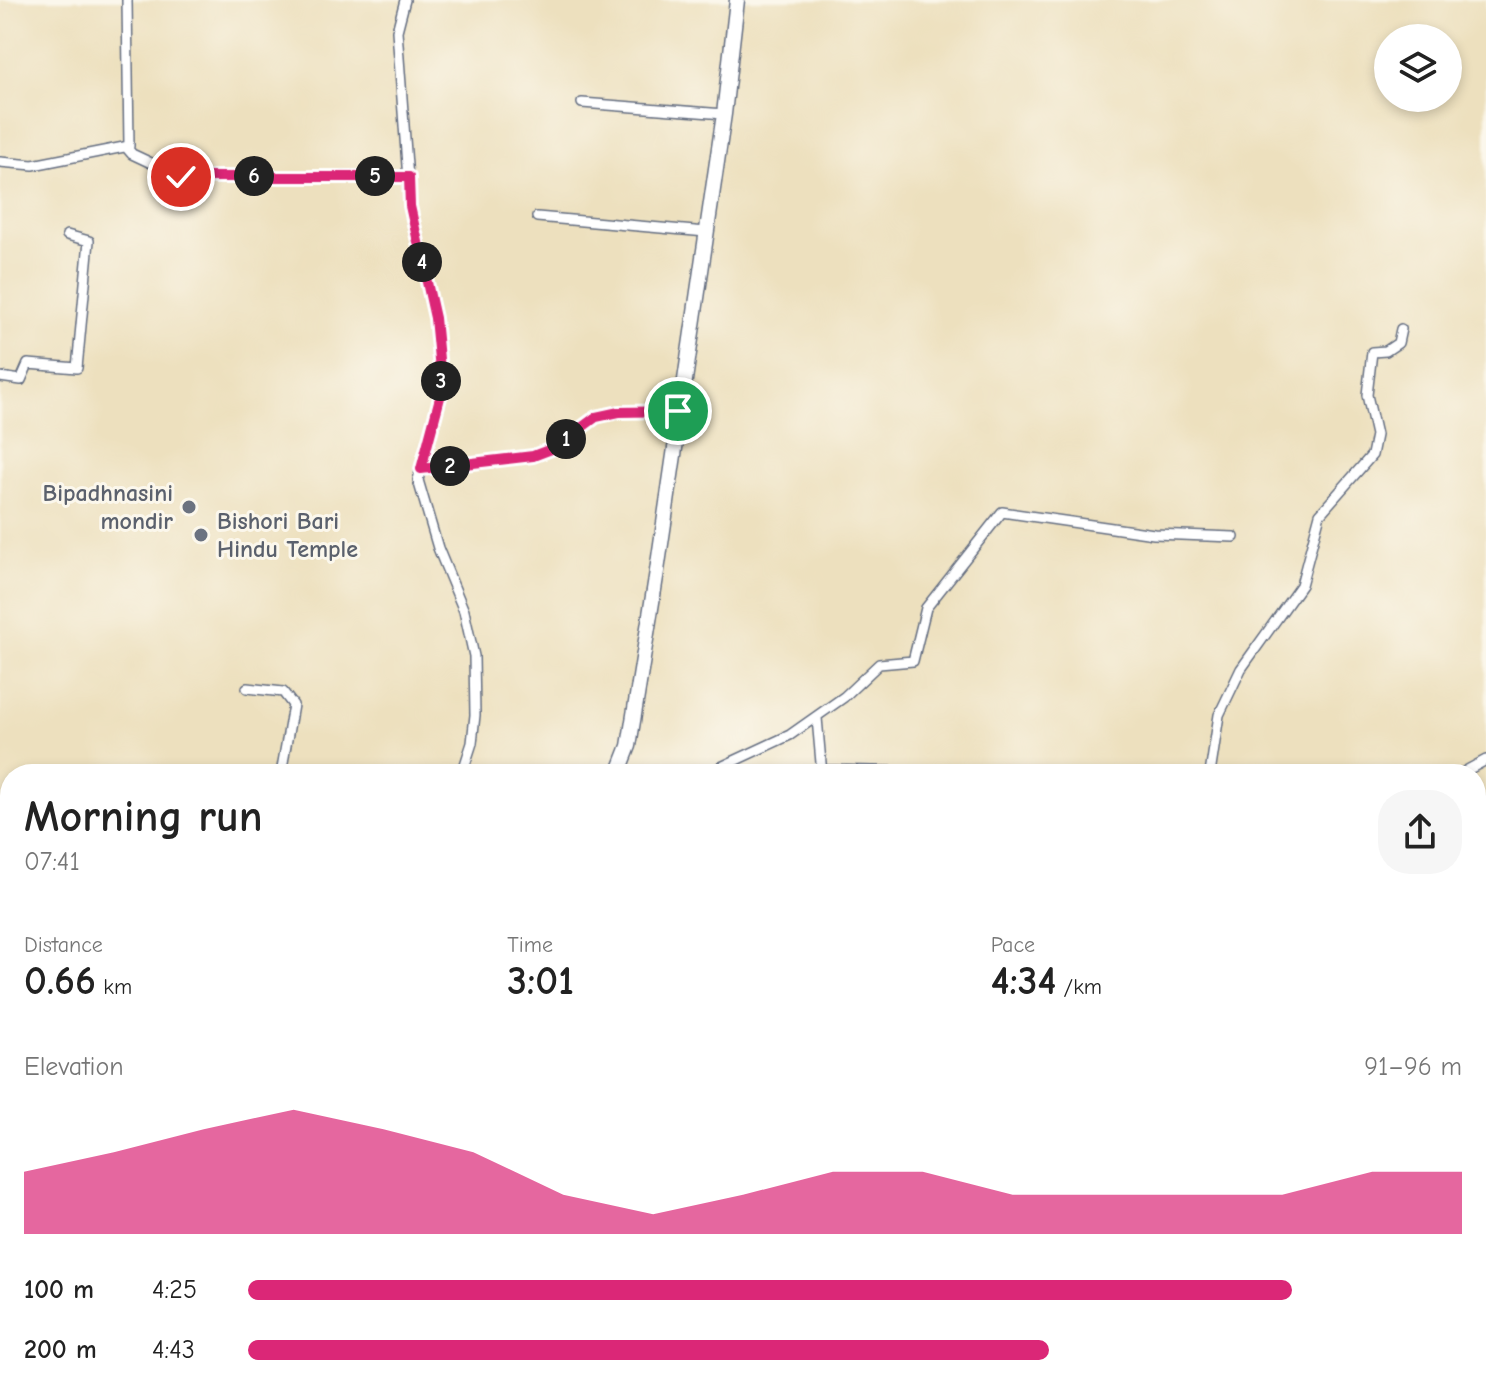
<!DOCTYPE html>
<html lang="en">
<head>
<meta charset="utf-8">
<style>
  body { margin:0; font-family:"Comic Neue",sans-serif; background:#f6f6f6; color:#222; height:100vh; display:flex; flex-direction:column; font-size:30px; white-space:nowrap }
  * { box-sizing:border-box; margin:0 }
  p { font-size:26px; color:#767676 }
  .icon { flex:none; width:44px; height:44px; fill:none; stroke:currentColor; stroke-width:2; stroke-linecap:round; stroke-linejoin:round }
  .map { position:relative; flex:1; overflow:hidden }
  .drawer { position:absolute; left:0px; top:764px; width:1486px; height:632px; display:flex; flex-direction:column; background:#fff; border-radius:32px 32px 0 0; box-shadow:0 4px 12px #0003 }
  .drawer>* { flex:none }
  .controls { position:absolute; left:1374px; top:24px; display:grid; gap:16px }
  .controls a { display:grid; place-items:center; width:88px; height:88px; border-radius:50%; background:#fff; box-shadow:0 4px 12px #0003; font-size:40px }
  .pin { position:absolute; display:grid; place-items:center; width:68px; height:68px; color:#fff; margin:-34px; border:4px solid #fff; border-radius:50%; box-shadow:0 2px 8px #0007 }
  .km { position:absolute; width:40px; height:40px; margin:-20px; border-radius:50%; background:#222; color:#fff; font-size:22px; line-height:40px; text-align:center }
  .round { display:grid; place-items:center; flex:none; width:84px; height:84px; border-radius:32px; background:#f6f6f6 }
  .overview { display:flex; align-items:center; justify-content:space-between; height:136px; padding:0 24px }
  h1 { font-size:44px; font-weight:700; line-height:60px }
  .figures { display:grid; grid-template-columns:repeat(3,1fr); gap:12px; height:136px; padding:8px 24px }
  .figures div { display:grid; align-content:center }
  .figures b { font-size:40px; font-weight:700 }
  .figures small { font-size:22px; font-weight:400 }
  .figures p { font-size:22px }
  .chart { height:224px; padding:16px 24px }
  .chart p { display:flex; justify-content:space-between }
  .chart svg { width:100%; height:144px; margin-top:8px; fill:#db2777; opacity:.7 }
  ul { padding:0 24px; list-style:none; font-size:26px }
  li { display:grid; grid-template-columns:128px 96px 1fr; align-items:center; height:60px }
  li i { height:20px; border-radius:10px; background:#db2777 }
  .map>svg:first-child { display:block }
  .green { fill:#b1c265; stroke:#667862; stroke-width:2 }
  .water { fill:#72baea; stroke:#4674a4; stroke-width:2 }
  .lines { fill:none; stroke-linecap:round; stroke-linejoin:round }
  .minor-casing { stroke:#646d80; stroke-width:12 }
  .tertiary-casing { stroke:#646d80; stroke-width:15 }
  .secondary-casing { stroke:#646d80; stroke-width:17 }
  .trunk-casing { stroke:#646d80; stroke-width:19 }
  .minor { stroke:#fff; stroke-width:9 }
  .tertiary { stroke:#fff; stroke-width:12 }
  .secondary { stroke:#fff; stroke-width:14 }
  .trunk { stroke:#fff; stroke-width:16 }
  .route-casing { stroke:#fff; stroke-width:16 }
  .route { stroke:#db2777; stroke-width:10 }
  .worship-dot { fill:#6b7280; stroke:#fbf7ec; stroke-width:3 }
  .labels { text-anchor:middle; stroke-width:6; stroke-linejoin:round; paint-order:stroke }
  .worship-label { font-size:24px; font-weight:bold; fill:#5b616d; stroke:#fbf7ec; text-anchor:end }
</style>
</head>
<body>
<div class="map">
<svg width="1486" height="1396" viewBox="0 0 1486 1396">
  <rect width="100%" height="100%" fill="#fbf7ec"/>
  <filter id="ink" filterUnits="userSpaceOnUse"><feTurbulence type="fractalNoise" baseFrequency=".0125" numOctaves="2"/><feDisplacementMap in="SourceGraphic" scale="16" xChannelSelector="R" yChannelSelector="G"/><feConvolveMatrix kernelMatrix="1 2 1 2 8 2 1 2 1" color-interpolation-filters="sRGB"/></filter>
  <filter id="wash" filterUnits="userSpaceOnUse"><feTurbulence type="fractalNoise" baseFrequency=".006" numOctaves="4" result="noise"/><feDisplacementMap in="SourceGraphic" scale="32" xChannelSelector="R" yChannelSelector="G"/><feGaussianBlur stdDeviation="1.8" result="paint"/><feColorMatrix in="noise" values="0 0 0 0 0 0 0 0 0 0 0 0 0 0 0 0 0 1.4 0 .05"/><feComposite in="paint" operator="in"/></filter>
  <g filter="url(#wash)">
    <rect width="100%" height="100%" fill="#ede0be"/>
    <path class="green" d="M 63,1386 L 167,1386 L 163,1396 L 87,1396 Z"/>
    <path class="water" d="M 1486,866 L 1486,1396 L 1405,1396 L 1400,1386 L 1476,1386 L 1476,872 Z"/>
  </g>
  <g filter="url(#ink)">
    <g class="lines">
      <defs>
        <path id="minor" d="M 405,0 L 397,31 L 410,206 L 435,318 L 442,390 L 418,480 L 438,548 L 464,611 L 474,656 L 475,715 L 472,743 L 462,774
          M 582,103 L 724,114
          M 126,147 L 132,154 L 181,177 L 409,177
          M 0,162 L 33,165 L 129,146 L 127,0
          M 537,217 L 706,232
          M 0,377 L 21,380 L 28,364 L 77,368 L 89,241 L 67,235
          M 421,469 L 533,456 L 554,448 L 596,417 L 619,412 L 678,411
          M 247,688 L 283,692 L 293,705 L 281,774
          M 817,718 L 822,774
          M 822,770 L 1024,774
          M 706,774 L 790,735 L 844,697 L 879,664 L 913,661 L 926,608 L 1002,512 L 1154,534 L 1234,537
          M 1210,774 L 1219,715 L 1241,669 L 1301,585 L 1320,514 L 1372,455 L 1376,435 L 1367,395 L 1372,352 L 1386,351 L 1398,343 L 1401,329
          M 1460,774 L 1486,760
          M 1476,809 L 1486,801
          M 0,926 L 10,927
          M 0,1231 L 10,1230
          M 831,1386 L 831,1396
          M 1249,1386 L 1251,1396
          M 1127,1396 L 1128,1386"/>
        <path id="tertiary" d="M 0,1366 L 10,1369
          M 52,1386 L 75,1396"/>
        <path id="secondary" d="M 618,774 L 629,746 L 657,571 L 724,114 L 737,0"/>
        <path id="trunk" d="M 0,958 L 10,966
          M 305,1386 L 311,1396"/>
      </defs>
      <use href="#minor" class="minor-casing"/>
      <use href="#tertiary" class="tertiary-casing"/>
      <use href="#secondary" class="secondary-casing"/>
      <use href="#trunk" class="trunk-casing"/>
      <use href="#minor" class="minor"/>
      <use href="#tertiary" class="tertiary"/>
      <use href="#secondary" class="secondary"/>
      <use href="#trunk" class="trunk"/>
    </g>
  </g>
  <g class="lines" filter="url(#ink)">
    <defs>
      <path id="route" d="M 181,177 L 409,177 L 410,206 L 435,318 L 442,390 L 421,469 L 533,456 L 554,448 L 596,417 L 619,412 L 678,411"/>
    </defs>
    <use href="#route" class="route-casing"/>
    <use href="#route" class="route"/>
  </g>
  <g class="worship-dot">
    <circle cx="189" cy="507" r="8"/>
    <circle cx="201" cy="535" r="8"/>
  </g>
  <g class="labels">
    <g class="worship-label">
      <text x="173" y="501">Bipadhnasini<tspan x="173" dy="28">mondir</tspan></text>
      <text x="217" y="529" text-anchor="start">Bishori Bari<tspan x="217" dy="28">Hindu Temple</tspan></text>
    </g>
  </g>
</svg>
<div class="controls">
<a><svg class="icon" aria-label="layers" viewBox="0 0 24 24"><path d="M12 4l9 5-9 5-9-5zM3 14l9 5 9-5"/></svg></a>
</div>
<div class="pin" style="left:678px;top:411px;background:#1e9e55"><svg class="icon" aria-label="arrive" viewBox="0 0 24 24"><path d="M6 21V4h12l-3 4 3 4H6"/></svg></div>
<div class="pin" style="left:181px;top:177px;background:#d93025"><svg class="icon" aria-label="check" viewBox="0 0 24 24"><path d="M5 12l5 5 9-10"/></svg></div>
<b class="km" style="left:566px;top:439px">1</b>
<b class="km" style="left:450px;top:466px">2</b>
<b class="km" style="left:441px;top:381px">3</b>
<b class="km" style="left:422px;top:262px">4</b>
<b class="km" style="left:375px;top:176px">5</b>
<b class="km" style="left:254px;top:176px">6</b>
<section class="drawer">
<div class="overview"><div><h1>Morning run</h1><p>07:41</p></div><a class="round"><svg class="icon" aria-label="share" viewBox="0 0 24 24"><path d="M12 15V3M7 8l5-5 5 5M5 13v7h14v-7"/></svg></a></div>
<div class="figures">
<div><p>Distance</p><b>0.66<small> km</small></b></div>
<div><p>Time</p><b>3:01</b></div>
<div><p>Pace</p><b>4:34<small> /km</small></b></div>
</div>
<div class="chart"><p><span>Elevation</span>91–96 m</p>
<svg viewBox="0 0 160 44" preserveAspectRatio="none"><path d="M0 44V25L10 19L20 12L30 6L40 12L50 19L60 32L70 38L80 32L90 25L100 25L110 32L120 32L130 32L140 32L150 25L160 25V44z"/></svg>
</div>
<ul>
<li><b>100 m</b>4:25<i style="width:86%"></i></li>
<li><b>200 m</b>4:43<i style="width:66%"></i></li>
</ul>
</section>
</div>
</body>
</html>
